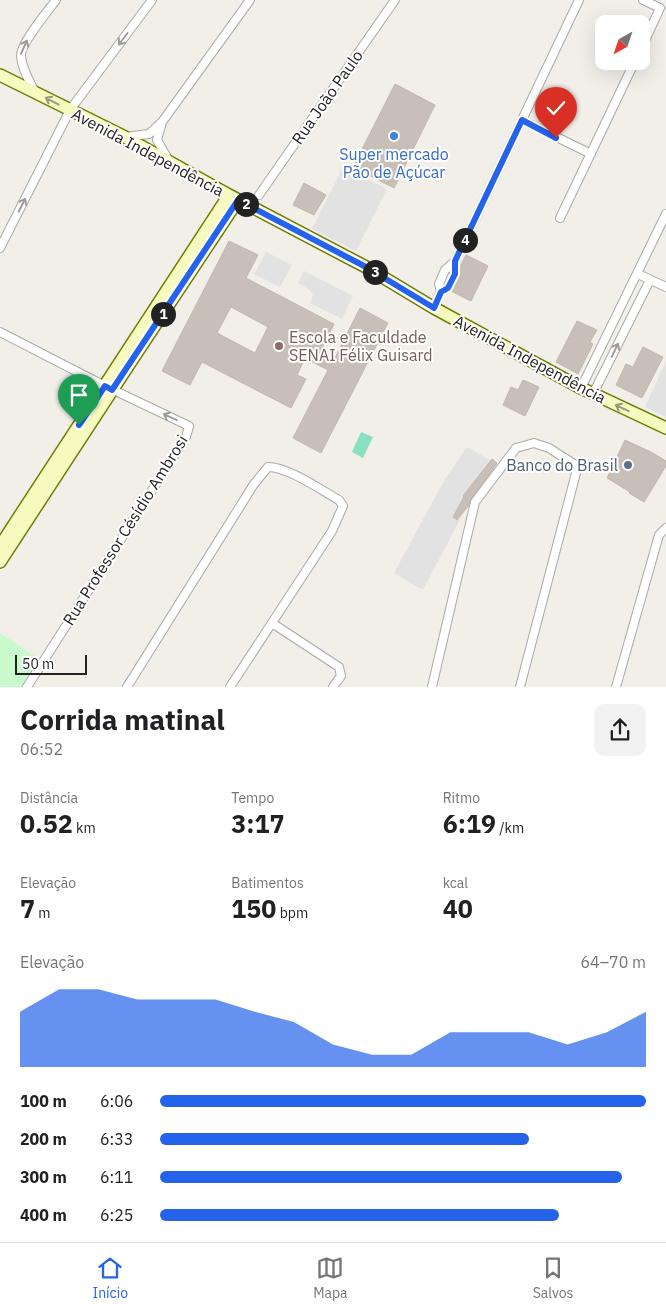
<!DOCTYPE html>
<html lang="pt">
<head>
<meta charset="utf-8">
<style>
  body { margin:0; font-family:"IBM Plex Sans",sans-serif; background:#f2f2f2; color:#202124; height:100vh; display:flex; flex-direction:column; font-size:19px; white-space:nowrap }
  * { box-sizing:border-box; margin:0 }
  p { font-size:16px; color:#757577 }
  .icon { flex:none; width:28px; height:28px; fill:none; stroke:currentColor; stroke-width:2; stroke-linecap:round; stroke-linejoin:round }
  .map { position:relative; height:687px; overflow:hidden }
  .details { display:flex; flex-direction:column; background:#fff; flex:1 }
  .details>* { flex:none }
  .needle { width:32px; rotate:220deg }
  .fabs { position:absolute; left:595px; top:15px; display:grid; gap:10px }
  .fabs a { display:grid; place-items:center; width:55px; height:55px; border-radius:10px; background:#fff; box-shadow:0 5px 20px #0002; font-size:25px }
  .scale { position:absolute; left:15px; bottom:12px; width:72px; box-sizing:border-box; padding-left:5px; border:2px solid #222; border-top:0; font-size:14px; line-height:18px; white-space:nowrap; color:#222; -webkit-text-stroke:4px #fff; paint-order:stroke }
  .pin { position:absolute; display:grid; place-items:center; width:42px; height:42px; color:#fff; margin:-51px -21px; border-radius:50% 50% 50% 0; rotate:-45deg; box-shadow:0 0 5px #0007 }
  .pin .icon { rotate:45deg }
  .km { position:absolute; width:25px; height:25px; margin:-12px; border-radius:50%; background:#222; color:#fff; font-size:14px; line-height:25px; text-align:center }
  .round { display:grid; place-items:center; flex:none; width:52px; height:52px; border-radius:10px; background:#f2f2f2 }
  .overview { display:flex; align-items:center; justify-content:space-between; height:85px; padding:0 20px }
  h1 { font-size:28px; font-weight:700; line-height:38px }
  .figures { display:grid; grid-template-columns:repeat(3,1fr); gap:8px; height:85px; padding:5px 20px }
  .figures div { display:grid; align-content:center }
  .figures b { font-size:25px; font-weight:700 }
  .figures small { font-size:14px; font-weight:400 }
  .figures p { font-size:14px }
  .chart { height:140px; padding:10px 20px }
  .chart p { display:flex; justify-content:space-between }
  .chart svg { width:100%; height:90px; margin-top:5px; fill:#2563eb; opacity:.7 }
  ul { padding:0 20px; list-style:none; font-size:16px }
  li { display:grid; grid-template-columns:80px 60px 1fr; align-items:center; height:38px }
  li i { height:12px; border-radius:6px; background:#2563eb }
  .menu { display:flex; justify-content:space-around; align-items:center; height:70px; border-top:1px solid #e0e0e0; background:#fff; font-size:14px; color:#757577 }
  .menu a { display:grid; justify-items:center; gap:2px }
  .menu .current { color:#2563eb }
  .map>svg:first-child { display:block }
  .park { fill:#c8facc }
  .pitch { fill:#88e0be }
  .parking { fill:#e2e2e2 }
  .building { fill:#c7bfb8; stroke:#c4b6ab; fill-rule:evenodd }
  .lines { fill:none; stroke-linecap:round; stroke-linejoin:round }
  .minor-casing { stroke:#a9a9a9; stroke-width:10 }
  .secondary-casing { stroke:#707d05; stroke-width:14 }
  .minor { stroke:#fff; stroke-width:8 }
  .secondary { stroke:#f7fabf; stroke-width:11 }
  .oneway { stroke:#9c9c9c }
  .oneway2 { stroke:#979978 }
  .route-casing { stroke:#fff; stroke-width:10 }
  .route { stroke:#2563eb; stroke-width:6 }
  .shop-dot { fill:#3f7fe0; stroke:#fff; stroke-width:2 }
  .education-dot { fill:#8d6e63; stroke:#fff; stroke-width:2 }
  .service-dot { fill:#5c6f8a; stroke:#fff; stroke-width:2 }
  .labels { text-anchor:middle; stroke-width:4; stroke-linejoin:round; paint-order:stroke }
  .street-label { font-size:16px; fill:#222; stroke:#fff }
  .shop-label { font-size:16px; fill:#366cbe; stroke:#fff }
  .education-label { font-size:16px; fill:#785e54; stroke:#fff; text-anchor:start }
  .service-label { font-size:16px; fill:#4e5e75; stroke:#fff; text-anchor:end }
</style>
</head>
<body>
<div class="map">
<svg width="666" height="687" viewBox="0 0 666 687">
  <rect width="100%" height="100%" fill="#f2efe9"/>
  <path class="park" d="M 0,633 L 39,659 L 21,687 L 0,687 Z"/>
  <path class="pitch" d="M 361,432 L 373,437 L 363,458 L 352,452 Z"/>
  <path class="parking" d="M 343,167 L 387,189 L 356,251 L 312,229 Z
    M 266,252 L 292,265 L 280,287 L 254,274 Z
    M 304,271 L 353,296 L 342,319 L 310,303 L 313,295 L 310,290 L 298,283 Z
    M 666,361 L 666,417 L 645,407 Z
    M 467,447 L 500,466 L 466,508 L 423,590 L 394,573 L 445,479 Z"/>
  <path class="building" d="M 395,84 L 435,105 L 394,188 L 353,167 Z
    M 304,183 L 326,195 L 314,215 L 293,205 Z
    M 229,241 L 258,255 L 246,278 L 334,324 L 318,356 L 332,364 L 360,308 L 388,323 L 321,453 L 293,438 L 328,370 L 305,358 L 297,375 L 306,379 L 291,408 L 202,362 L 190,385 L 162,371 ZM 231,307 L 268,327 L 255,353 L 217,333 Z
    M 466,255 L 488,266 L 471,301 L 451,291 L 458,281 L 460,267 Z
    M 577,321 L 597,330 L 590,342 L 593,344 L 578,374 L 556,362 Z
    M 643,347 L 663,357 L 642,398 L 616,385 L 626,364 L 633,367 Z
    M 523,380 L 539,387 L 525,416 L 503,405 L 511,387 L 518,390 Z
    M 625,440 L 651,452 L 666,461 L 666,466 L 644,502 L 629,493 L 630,492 L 607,478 Z
    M 492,459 L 497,463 L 471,499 L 469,505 L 457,520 L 453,517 L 464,497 L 463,496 Z"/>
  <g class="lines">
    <defs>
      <path id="minor" d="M 641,49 L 660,8 L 643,0
        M 35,92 C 29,81 22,68 21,56 C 20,44 48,11 56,0
        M 522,120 L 591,154
        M 162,122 L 157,140 L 169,161
        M 125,137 L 149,134 L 162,122 L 250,0
        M 259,195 L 395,0
        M 560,218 L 635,61
        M 0,248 L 70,110 L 152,0
        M 638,274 L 666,287
        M 441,291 C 454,285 455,275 455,261 L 579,0
        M 434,308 L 441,291 L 439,284 L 445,270 L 455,261
        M 0,332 L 105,386 L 189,426 L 186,437 L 27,687
        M 581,388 L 666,214
        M 593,394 L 650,280
        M 272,623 L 339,667 L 341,676 L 333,687
        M 127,687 L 254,484 L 268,467 C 288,467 321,490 339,500 L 343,506 L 332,531 L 230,687
        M 432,687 L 475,502 L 516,448 L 534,443 L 549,448 L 574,464 L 576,473 L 520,687
        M 616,687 L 659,535 L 666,528"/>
      <path id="secondary" d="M 0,75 L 125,137 L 229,195 L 366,267 L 434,308 L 581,388 L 666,428
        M 0,546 L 229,195
        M 0,562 L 130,363 L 238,200"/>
    </defs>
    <use href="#minor" class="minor-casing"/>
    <use href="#secondary" class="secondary-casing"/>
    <use href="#minor" class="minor"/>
    <use href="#secondary" class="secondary"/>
  </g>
  <defs><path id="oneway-shaft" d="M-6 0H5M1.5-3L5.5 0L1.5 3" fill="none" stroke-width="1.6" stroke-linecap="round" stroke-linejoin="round" transform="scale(1.25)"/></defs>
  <g class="oneway">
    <use href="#oneway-shaft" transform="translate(123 39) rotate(127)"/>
    <use href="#oneway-shaft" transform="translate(24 47) rotate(-66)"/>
    <use href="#oneway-shaft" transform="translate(22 205) rotate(-63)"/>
    <use href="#oneway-shaft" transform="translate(615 350) rotate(-64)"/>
    <use href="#oneway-shaft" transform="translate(170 417) rotate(-155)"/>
  </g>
  <g class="oneway2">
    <use href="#oneway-shaft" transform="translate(52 101) rotate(-152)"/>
    <use href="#oneway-shaft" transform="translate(622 408) rotate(-155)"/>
  </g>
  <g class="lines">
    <defs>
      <path id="route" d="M 79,425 L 105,386 L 112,390 L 238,200 L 366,267 L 434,308 L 441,292 L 448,288 L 455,274 L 455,261 L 522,120 L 556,138"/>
    </defs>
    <use href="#route" class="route-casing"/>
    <use href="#route" class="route"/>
  </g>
  <circle class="shop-dot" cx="394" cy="136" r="5"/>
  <circle class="education-dot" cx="279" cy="346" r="5"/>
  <circle class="service-dot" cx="628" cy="465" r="5"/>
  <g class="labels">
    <g class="street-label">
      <text transform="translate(327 97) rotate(-55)" y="6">Rua João Paulo</text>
      <text transform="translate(148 152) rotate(28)" y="6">Avenida Independência</text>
      <text transform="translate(530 359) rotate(28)" y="6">Avenida Independência</text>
      <text transform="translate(125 530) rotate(-58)" y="6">Rua Professor Césídio Ambrosi</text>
    </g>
    <g class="shop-label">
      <text x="394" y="160">Super mercado<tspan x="394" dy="18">Pão de Açúcar</tspan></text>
    </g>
    <g class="education-label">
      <text x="289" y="343">Escola e Faculdade<tspan x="289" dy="18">SENAI Félix Guisard</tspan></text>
    </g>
    <g class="service-label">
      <text x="618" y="471">Banco do Brasil</text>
    </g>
  </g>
</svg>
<div class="fabs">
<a><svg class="needle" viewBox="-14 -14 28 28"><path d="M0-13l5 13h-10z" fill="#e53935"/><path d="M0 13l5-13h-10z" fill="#757577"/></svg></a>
</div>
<div class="scale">50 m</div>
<div class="pin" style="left:79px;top:425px;background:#1e9e55"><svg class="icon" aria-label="arrive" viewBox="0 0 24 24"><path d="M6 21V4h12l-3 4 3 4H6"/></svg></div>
<div class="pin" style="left:556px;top:138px;background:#d93025"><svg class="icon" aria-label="check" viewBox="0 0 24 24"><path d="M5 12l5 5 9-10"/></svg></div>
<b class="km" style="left:163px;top:314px">1</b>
<b class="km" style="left:246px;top:204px">2</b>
<b class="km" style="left:375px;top:272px">3</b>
<b class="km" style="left:465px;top:240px">4</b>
</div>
<section class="details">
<div class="overview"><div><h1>Corrida matinal</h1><p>06:52</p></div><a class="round"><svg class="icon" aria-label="share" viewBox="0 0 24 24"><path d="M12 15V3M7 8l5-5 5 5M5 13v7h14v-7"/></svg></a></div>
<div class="figures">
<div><p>Distância</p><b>0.52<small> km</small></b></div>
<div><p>Tempo</p><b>3:17</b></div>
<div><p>Ritmo</p><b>6:19<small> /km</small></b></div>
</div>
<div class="figures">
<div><p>Elevação</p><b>7<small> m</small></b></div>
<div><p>Batimentos</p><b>150<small> bpm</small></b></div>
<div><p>kcal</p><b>40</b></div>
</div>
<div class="chart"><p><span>Elevação</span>64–70 m</p>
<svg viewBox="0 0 160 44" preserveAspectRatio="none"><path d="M0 44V17L10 6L20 6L30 11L40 11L50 11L60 17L70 22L80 33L90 38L100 38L110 27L120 27L130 27L140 33L150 27L160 17V44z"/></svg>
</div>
<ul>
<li><b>100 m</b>6:06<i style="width:100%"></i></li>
<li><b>200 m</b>6:33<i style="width:76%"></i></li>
<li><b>300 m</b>6:11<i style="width:95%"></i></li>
<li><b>400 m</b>6:25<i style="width:82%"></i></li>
</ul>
</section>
<nav class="menu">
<a class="current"><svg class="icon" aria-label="home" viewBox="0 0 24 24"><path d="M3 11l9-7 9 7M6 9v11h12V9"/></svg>Início</a>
<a><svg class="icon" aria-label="map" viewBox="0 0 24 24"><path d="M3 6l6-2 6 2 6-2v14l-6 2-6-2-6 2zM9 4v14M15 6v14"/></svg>Mapa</a>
<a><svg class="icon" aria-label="saved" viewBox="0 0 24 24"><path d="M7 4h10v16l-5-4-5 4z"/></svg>Salvos</a>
</nav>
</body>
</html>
